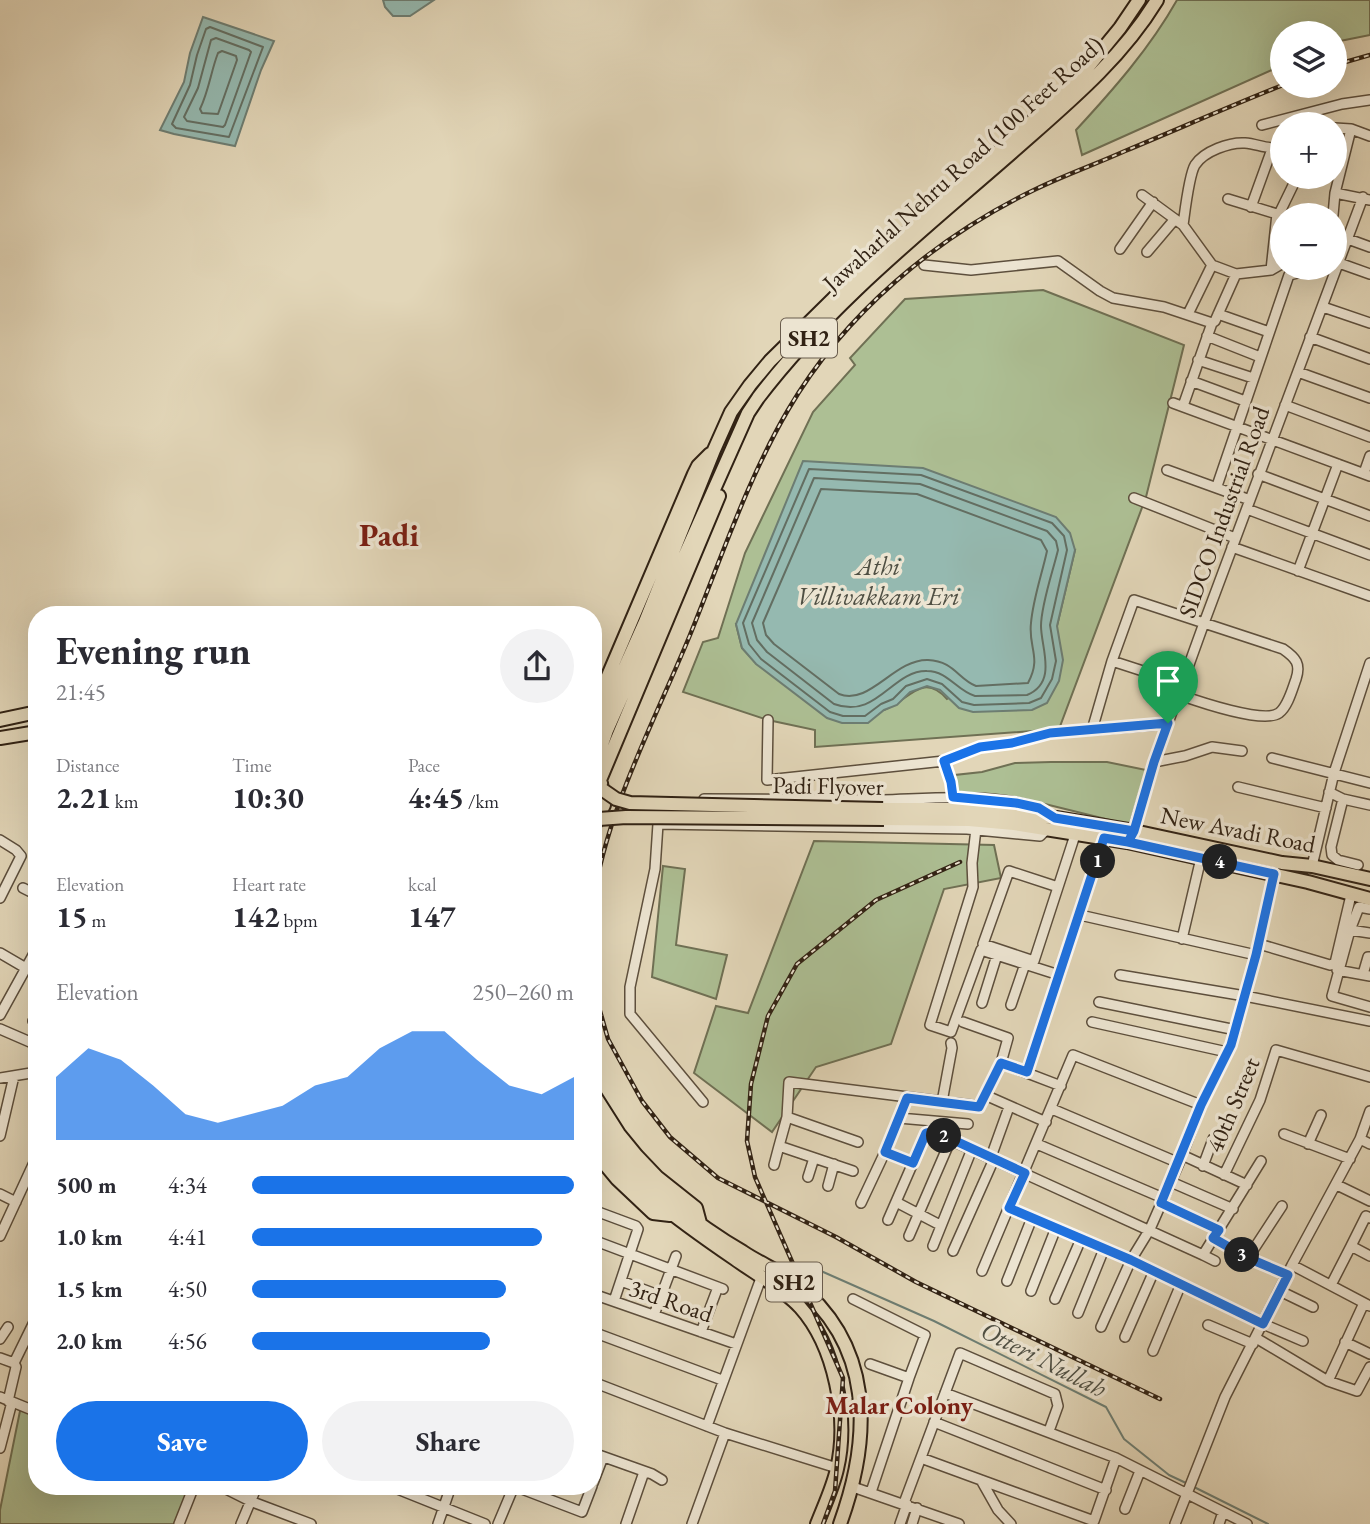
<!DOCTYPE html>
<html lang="en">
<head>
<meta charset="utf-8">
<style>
  body { margin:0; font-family:"EB Garamond",serif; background:#f2f2f3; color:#2b2b33; height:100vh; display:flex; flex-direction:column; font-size:26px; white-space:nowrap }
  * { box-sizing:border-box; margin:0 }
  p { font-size:23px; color:#7c7c81 }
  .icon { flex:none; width:38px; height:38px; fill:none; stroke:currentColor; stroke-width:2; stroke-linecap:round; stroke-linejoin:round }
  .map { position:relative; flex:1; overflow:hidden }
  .drawer { position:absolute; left:28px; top:606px; width:574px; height:889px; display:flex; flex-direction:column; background:#fff; border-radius:28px; box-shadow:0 7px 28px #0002 }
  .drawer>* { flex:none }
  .controls { position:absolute; left:1270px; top:21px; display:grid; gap:14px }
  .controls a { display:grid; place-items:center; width:77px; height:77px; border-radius:50%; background:#fff; box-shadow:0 7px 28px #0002; font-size:35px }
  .pin { position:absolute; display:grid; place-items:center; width:60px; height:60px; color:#fff; margin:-72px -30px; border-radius:50% 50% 50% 0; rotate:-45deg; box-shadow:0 0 7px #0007 }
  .pin .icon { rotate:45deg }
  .km { position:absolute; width:35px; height:35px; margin:-18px; border-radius:50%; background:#222; color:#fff; font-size:19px; line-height:35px; text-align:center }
  .round { display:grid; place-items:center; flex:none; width:74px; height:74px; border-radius:37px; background:#f2f2f3 }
  .overview { display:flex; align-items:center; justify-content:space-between; height:119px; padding:0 28px }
  h1 { font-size:38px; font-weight:700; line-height:52px }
  .figures { display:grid; grid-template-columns:repeat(3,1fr); gap:10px; height:119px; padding:7px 28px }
  .figures div { display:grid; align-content:center }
  .figures b { font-size:30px; font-weight:700 }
  .figures small { font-size:19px; font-weight:400 }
  .figures p { font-size:19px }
  .chart { height:196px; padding:14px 28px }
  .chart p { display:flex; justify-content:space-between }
  .chart svg { width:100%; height:126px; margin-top:7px; fill:#1a73e8; opacity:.7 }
  .action { display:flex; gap:14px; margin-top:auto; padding:14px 28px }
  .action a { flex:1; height:80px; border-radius:42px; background:#1a73e8; color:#fff; font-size:28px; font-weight:700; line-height:80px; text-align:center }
  .action a+a { background:#f2f2f3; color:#2b2b33 }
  ul { padding:0 28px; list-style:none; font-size:23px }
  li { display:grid; grid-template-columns:112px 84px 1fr; align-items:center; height:52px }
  li i { height:18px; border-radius:9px; background:#1a73e8 }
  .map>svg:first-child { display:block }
  .green { fill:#adbf94; stroke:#6f7054; stroke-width:2; fill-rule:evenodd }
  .water { fill:#95b9b0; stroke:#6d7d72; stroke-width:2 }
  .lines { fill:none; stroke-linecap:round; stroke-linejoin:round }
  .shore { stroke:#636e62; stroke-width:2 }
  .stream { stroke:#6d7d72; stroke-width:2 }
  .minor-casing { stroke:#5d4f3d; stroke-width:12 }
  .major-casing { stroke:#312214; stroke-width:16 }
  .minor { stroke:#ece4d1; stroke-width:9 }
  .major { stroke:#e2d6b8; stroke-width:12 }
  .rail-casing { stroke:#312214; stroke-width:4.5 }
  .rail { stroke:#ece4d1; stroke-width:2; stroke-dasharray:5; stroke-linecap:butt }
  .major-bridge-casing { stroke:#312214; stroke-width:16; stroke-linecap:butt }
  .major-bridge { stroke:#e2d6b8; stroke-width:12 }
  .route-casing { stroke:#fff; stroke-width:14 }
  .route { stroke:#1a73e8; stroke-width:9 }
  .labels { text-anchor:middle; stroke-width:7; stroke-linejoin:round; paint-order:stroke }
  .shield { fill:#ece4d1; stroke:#695c4d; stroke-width:2 }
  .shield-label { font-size:23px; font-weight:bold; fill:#312214 }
  .street-label { font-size:24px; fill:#312214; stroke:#ece4d1 }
  .water-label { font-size:26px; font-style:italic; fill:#4f4f43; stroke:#ece4d1 }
  .neighbourhood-label { font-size:26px; font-weight:bold; fill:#7a1f14; stroke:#ece4d1 }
  .district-label { font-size:32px; font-weight:bold; fill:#7a1f14; stroke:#ece4d1 }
</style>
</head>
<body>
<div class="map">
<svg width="1370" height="1524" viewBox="0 0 1370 1524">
  <rect width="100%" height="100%" fill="#e2d6b8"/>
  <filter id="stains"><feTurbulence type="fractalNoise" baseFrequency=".00286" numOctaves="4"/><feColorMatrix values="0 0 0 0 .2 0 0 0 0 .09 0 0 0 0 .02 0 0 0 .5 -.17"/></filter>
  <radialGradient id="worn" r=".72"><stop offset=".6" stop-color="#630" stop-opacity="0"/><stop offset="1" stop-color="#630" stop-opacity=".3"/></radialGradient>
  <path class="green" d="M 1177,0 L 1370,0 L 1370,35 L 1335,42 L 1335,33 L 1283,33 L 1283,65 L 1082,155 L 1076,130 C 1113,90 1150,48 1177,0 Z
    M 1043,290 L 1184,345 L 1146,497 L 1059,729 L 815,747 L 815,730 L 768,720 L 683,692 L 703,642 L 718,638 L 745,553 L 813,412 L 855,365 L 850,358 L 905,299 ZM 1075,550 L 1057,626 L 947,699 C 922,671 909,701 884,710 L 757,664 L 742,648 L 736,624 Z
    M 1051,762 L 1107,762 L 1146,770 L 1130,825 L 1045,804 L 957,792 L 955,775 L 982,772 L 1015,763 Z
    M 814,841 L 994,845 L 1001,878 L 944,889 L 891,1044 L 816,1067 L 772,1132 L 694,1073 L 716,1006 L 748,1013 Z
    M 663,866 L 685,869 L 676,945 L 727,955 L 716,999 L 652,977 Z
    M 21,1406 L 37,1411 L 37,1486 L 190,1486 L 174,1524 L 0,1524 L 0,1510 Z"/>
  <path class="water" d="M 383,0 L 434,0 L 410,16 L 393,16 L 385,7 Z
    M 203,17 L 274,41 L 261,70 L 235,146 L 174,134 L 160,130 L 184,82 L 190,53 Z
    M 803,461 L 923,468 L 1056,517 L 1070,533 L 1075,550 L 1057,626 L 1063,660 L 1059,681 L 1047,703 L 1032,710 L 973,712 L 959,708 L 940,690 L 927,686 L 910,692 L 897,705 L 884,710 L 868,723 L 842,723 L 827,718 L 756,664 L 742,648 L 736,624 Z"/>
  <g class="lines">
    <path class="shore" d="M 210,27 L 263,47 L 229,137 L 176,128 L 172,124 L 190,85 L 197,55 L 206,29 Z
      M 216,38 L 249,50 L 251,52 L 225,125 L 223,127 L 187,121 L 184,117 L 198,88 L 211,40 Z
      M 222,51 L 236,56 L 237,60 L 218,114 L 202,113 L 200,109 C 209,90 211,71 218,53 Z
      M 809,469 L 921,475 L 1052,523 L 1064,536 L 1067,550 L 1050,625 L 1056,661 L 1052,679 L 1041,698 L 1029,703 L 974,705 L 962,702 L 942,684 L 927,679 L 906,686 L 893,699 L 881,704 L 865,716 L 843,716 L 830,712 L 761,659 L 749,644 L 743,623 Z
      M 814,478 L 920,484 L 1047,531 L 1056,541 L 1058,550 C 1053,571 1041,605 1041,626 C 1041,648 1058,682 1027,695 L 975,696 C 957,691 948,671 927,671 C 892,670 877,720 834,704 L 767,652 L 757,640 L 752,623 Z
      M 821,489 L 917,494 L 1041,540 L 1047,551 C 1042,574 1033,599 1031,623 C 1028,648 1042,657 1028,683 L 976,686 C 958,679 954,661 928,660 C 894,659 870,706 839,694 L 774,644 L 766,635 L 763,623 Z"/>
    <path class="stream" d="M 821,1271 L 934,1321 L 1106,1407 L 1124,1439 L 1169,1475 L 1186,1483
      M 1194,1487 L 1268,1524"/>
    <defs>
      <path id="minor" d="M 1262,125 L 1342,104 L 1370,100
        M 1335,128 L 1351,129 L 1370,136
        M 1283,146 C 1269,151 1259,144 1245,143 C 1230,142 1204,151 1195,165 C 1189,175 1185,211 1183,225 L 1212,265 L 1236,274 L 1271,270 L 1283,263
        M 1335,193 L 1370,200
        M 1142,195 L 1183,225
        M 1228,199 L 1277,214 L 1280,212 L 1297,177
        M 1251,207 L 1272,149
        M 1333,215 L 1335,193 L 1351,129
        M 1348,239 L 1370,247
        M 1120,249 L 1153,202
        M 1147,252 L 1175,219
        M 1339,263 L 1370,274
        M 924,265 L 971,270 L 1058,261 L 1100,291 L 1113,298 L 1164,307 L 1212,323 L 1215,321 L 1236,274
        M 1271,270 L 1277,214
        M 1323,307 L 1370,323
        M 1188,314 L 1212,265
        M 1218,314 L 1269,332
        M 1207,336 L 1260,357
        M 1310,337 L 1370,359
        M 1198,360 L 1253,378
        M 1298,372 L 1370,398
        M 1191,381 L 1245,401
        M 1173,403 L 1370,476
        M 1285,405 L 1370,437
        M 1183,406 L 1212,323
        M 1167,470 L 1250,500
        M 1364,473 L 1370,456
        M 1258,474 L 1370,516
        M 1217,486 L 1289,275 L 1320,268
        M 1134,498 L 1235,538
        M 1247,509 L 1370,555
        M 1232,547 L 1370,596
        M 1298,571 L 1338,464
        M 1112,661 L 1183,684
        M 768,720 L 767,780 L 944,761
        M 1092,730 L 1112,661 L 1134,600 L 1283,649 C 1296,658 1301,664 1296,679 C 1292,690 1288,706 1279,713 C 1264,724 1197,701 1180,695
        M 1272,758 L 1370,783
        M 1154,762 L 1185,756 L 1212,747 L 1242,751
        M 1238,787 L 1326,808
        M 1329,792 L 1343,799 L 1370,805
        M 953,797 L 951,782 L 944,761 L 980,747 L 1012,743 L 1050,733 L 1168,724
        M 704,799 C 764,799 823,800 882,800 C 930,799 1010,790 1051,815
        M 1343,799 L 1331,847 L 1332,855 L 1338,860 L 1358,865
        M 659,814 L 658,824 L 967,829 L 1040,836 L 1046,830
        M 658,824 L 655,869 L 630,987 L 630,1014 L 703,1102
        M 976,829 L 972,863 L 973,887 L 930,1025 L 951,1032 L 981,950 L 1059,975
        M 1132,834 L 1154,762 L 1204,623 L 1363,197
        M 0,840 L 16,850 L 21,856 L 0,898
        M 1312,866 L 1334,773 L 1370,663
        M 1058,887 L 1009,871 L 983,944 L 1034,961 L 1075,835
        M 23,888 L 37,895
        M 1080,915 L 1256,955
        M 1350,930 L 1359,907 L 1370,909
        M 1370,933 L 1350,930 L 1332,996 L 1370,1007
        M 1182,939 L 1201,858
        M 1259,944 L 1330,965 L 1335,963 L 1351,895
        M 0,953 L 24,967
        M 1337,970 L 1370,976
        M 1363,974 L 1368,957 L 1370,957
        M 1120,975 L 1245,996 L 1370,1021
        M 1099,1002 L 1236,1030
        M 982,1003 L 997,955
        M 1011,1005 L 1025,964
        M 0,1015 L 37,948
        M 33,1021 L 37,1023
        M 1092,1022 L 1227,1052
        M 0,1029 L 37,1045
        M 1001,1063 L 1061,1086
        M 1027,1072 L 1104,838
        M 0,1078 L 37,1072
        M 985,1095 L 1046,1122
        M 942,1102 L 952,1048 L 951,1043
        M 1052,1109 L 1179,1163
        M 787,1117 L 779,1146 L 853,1171
        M 899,1118 L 968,1124
        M 1284,1134 L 1350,1159
        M 0,1136 L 14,1076
        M 1360,1139 L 1370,1144
        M 858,1142 L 787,1117 L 789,1082 L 979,1106 L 1001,1063 L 1008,1038 L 963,1022
        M 1037,1144 L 1163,1198
        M 1308,1144 L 1321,1115
        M 885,1152 L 913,1163
        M 1182,1155 L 1247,1185
        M 991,1157 L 1009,1107
        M 774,1165 L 779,1146
        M 1203,1166 L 1213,1139
        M 31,1169 L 37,1156
        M 1224,1175 L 1260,1100 L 1276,1050 L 1370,1077
        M 808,1177 L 814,1158
        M 1171,1182 L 1233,1209
        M 1337,1185 L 1370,1201
        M 828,1186 L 834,1164
        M 0,1194 L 16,1202
        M 896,1202 L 940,1225
        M 861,1203 L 885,1152 L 907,1098
        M 1161,1203 L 1219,1230
        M 1009,1208 L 1131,1260 L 1263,1324 L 1303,1341
        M 593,1210 L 636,1226 L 638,1229 L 614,1301
        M 1370,1218 L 1366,1216 L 1351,1246 L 1370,1256
        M 888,1220 L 926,1133 L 931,1131 L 1203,1255 L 1261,1161
        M 0,1236 L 31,1169 L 37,1171
        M 909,1236 L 951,1139
        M 1213,1238 L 1248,1258 L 1288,1275
        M 593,1240 L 723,1289
        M 933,1246 L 972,1149
        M 953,1251 L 994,1159
        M 1203,1255 L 1215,1261
        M 1248,1258 L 1282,1206
        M 1292,1265 L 1370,1306
        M 982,1271 L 1073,1055 L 1201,1105
        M 621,1281 L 661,1296
        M 1007,1281 L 1032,1218
        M 1331,1285 L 1351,1246
        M 1031,1291 L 1056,1228
        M 1280,1291 L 1313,1307
        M 593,1294 L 736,1344
        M 853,1299 L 925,1335 L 909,1378
        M 1055,1299 L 1081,1239
        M 1078,1313 L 1104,1249
        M 654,1315 L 676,1256
        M 1208,1325 L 1253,1344
        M 1101,1327 L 1131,1260 L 1150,1229 L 1179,1163 L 1201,1105 L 1231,1045 L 1256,955 L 1274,874
        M 593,1332 L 722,1380
        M 701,1332 L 718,1287
        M 1125,1337 L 1154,1271
        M 1256,1338 L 1328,1381 L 1357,1391 L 1370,1367
        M 0,1339 L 8,1327
        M 1345,1342 L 1370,1354
        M 1153,1351 L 1181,1284
        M 0,1358 L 14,1363 L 16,1367 L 8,1401
        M 14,1363 L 37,1316
        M 870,1364 L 909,1378 L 871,1492
        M 1328,1381 L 1364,1303
        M 593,1382 L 725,1433 L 837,1468
        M 945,1393 L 1116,1458 L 1247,1524
        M 0,1397 L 37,1412
        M 934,1422 L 1106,1490
        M 707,1426 L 761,1278
        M 0,1448 L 12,1402
        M 593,1453 L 652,1474 L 662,1480
        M 921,1458 L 981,1480 L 998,1510 L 1011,1524
        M 981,1480 L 1094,1521 L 1116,1458
        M 593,1483 L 603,1457
        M 220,1486 L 250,1501 L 311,1524
        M 390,1486 L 485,1524
        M 514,1486 L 582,1512 L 592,1486
        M 853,1487 L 959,1524
        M 904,1503 L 960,1353 L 1055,1394 L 1058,1406 L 1049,1431
        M 1125,1509 L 1140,1471
        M 179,1524 L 194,1486
        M 241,1524 L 257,1486
        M 438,1524 L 451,1486
        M 498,1524 L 514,1486
        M 626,1524 L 644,1472
        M 692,1524 L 725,1433
        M 900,1524 L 907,1504
        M 912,1524 L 917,1508
        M 1175,1524 L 1225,1397 L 1292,1265 L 1360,1139 L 1370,1111
        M 1219,1524 L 1223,1512"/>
      <path id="major" d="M 593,711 L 694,474 L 698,466 L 710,454
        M 0,720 L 37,712
        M 0,738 L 37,732
        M 593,738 L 645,622 L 714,450 L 731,412 L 750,385 L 770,361 L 836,296 L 1075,83 L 1120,28 L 1139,0
        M 593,770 L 607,730 L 748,413 L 758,398 C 831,302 928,226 1018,147 C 1069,102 1121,59 1157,0
        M 600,780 L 719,496
        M 883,809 L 972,809 L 1056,818 L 1134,831 L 1282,863 L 1312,866 L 1370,879
        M 884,819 L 969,820 L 1014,824 L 1127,842 L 1308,882 L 1370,899
        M 593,828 L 604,805 L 601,783
        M 593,1093 L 619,1134 L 637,1156 L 657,1177 L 696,1208 L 700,1223
        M 593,1111 C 614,1143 638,1176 668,1200 C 692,1219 717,1237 743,1252 C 759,1263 778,1270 794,1282 C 874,1344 872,1436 840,1524
        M 593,1131 C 630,1187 681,1222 735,1259 C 756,1274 782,1288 800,1307 C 835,1346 849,1418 837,1469 C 833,1487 824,1506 817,1524
        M 593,1150 L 617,1179 L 653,1213 L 670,1215"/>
    </defs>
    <use href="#minor" class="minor-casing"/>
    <use href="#major" class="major-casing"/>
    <use href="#minor" class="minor"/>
    <use href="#major" class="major"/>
    <defs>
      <path id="rail" d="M 1335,65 L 1370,55
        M 593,902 C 607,809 654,722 690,635 C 720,561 748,478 788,410 C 844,314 936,237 1036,189 C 1065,175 1096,164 1125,151 C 1178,129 1230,106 1283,85
        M 593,972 L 598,1004 L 608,1039 L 642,1101 L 670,1137 L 718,1178 L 836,1237 L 916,1282 L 1160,1399
        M 823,1524 L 835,1491 L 843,1378 L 755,1177 L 747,1141 L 751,1084 L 768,1016 L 797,964 L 876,900 L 960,862"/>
    </defs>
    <use href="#rail" class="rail-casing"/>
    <use href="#rail" class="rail"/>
    <defs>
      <path id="major-bridge" d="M 603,790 L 616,799 L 630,803 L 883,809
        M 599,819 L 626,817 L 884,819"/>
    </defs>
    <use href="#major-bridge" class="major-bridge-casing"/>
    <use href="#major-bridge" class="major-bridge"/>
  </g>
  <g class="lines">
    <defs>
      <path id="route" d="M 1168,723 L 1050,733 L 1012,743 L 980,747 L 944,761 L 951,782 L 953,797 L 1016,803 L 1039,808 L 1055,818 L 1134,831 L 1128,842 L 1104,838 L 1027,1072 L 1001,1063 L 979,1107 L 907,1098 L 885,1152 L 913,1163 L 926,1133 L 934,1131 L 1025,1173 L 1009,1208 L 1131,1260 L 1263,1324 L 1288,1275 L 1248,1258 L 1213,1238 L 1219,1230 L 1161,1203 L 1201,1105 L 1231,1045 L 1256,955 L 1274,874 L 1128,842 L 1134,831 L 1154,762 L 1168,723"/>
    </defs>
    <use href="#route" class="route-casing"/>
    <use href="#route" class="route"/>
  </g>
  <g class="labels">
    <g class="shield">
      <rect x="781" y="318.5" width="56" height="39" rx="5"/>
      <rect x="766" y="1262.5" width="56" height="39" rx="5"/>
    </g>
    <g class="shield-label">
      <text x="809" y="346">SH2</text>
      <text x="794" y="1290">SH2</text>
    </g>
    <g class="street-label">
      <text transform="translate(963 164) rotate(-42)" y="8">Jawaharlal Nehru Road (100 Feet Road)</text>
      <text transform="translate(1224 512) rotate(-70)" y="8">SIDCO Industrial Road</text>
      <text transform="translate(828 786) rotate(1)" y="8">Padi Flyover</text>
      <text transform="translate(1238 830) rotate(11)" y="8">New Avadi Road</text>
      <text transform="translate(1233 1105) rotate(-67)" y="8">40th Street</text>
      <text transform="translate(671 1301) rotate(19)" y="8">3rd Road</text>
    </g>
    <g class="water-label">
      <text x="878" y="575">Athi<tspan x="878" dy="30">Villivakkam Eri</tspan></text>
      <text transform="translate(1044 1359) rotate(27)" y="9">Otteri Nullah</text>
    </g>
    <g class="neighbourhood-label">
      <text x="899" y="1414">Malar Colony</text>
    </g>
    <g class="district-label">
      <text x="389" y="546">Padi</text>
    </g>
  </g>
  <rect width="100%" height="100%" filter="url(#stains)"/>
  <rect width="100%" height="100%" fill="url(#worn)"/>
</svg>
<div class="controls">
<a><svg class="icon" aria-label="layers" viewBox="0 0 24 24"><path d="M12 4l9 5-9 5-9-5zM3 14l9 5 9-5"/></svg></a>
<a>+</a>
<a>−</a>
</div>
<div class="pin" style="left:1168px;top:723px;background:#1e9e55"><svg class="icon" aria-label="arrive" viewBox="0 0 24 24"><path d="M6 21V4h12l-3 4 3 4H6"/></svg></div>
<b class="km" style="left:1098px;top:861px">1</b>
<b class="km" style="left:944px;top:1136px">2</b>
<b class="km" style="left:1242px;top:1255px">3</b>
<b class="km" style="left:1220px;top:862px">4</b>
<section class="drawer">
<div class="overview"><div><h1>Evening run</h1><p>21:45</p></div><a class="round"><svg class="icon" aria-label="share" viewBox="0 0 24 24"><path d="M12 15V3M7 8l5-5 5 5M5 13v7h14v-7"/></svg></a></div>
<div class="figures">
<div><p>Distance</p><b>2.21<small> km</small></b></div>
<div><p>Time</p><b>10:30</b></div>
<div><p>Pace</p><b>4:45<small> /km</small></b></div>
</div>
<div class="figures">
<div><p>Elevation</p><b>15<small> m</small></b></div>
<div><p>Heart rate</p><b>142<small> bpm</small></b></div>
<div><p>kcal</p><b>147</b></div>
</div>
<div class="chart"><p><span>Elevation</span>250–260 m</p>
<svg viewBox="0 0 160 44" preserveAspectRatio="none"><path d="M0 44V22L10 12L20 16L30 25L40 35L50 38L60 35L70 32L80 25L90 22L100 12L110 6L120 6L130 16L140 25L150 28L160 22V44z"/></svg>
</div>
<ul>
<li><b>500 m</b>4:34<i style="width:100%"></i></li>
<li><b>1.0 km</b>4:41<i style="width:90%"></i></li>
<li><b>1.5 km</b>4:50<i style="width:79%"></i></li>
<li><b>2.0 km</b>4:56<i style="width:74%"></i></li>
</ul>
<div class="action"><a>Save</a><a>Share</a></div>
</section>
</div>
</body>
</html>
